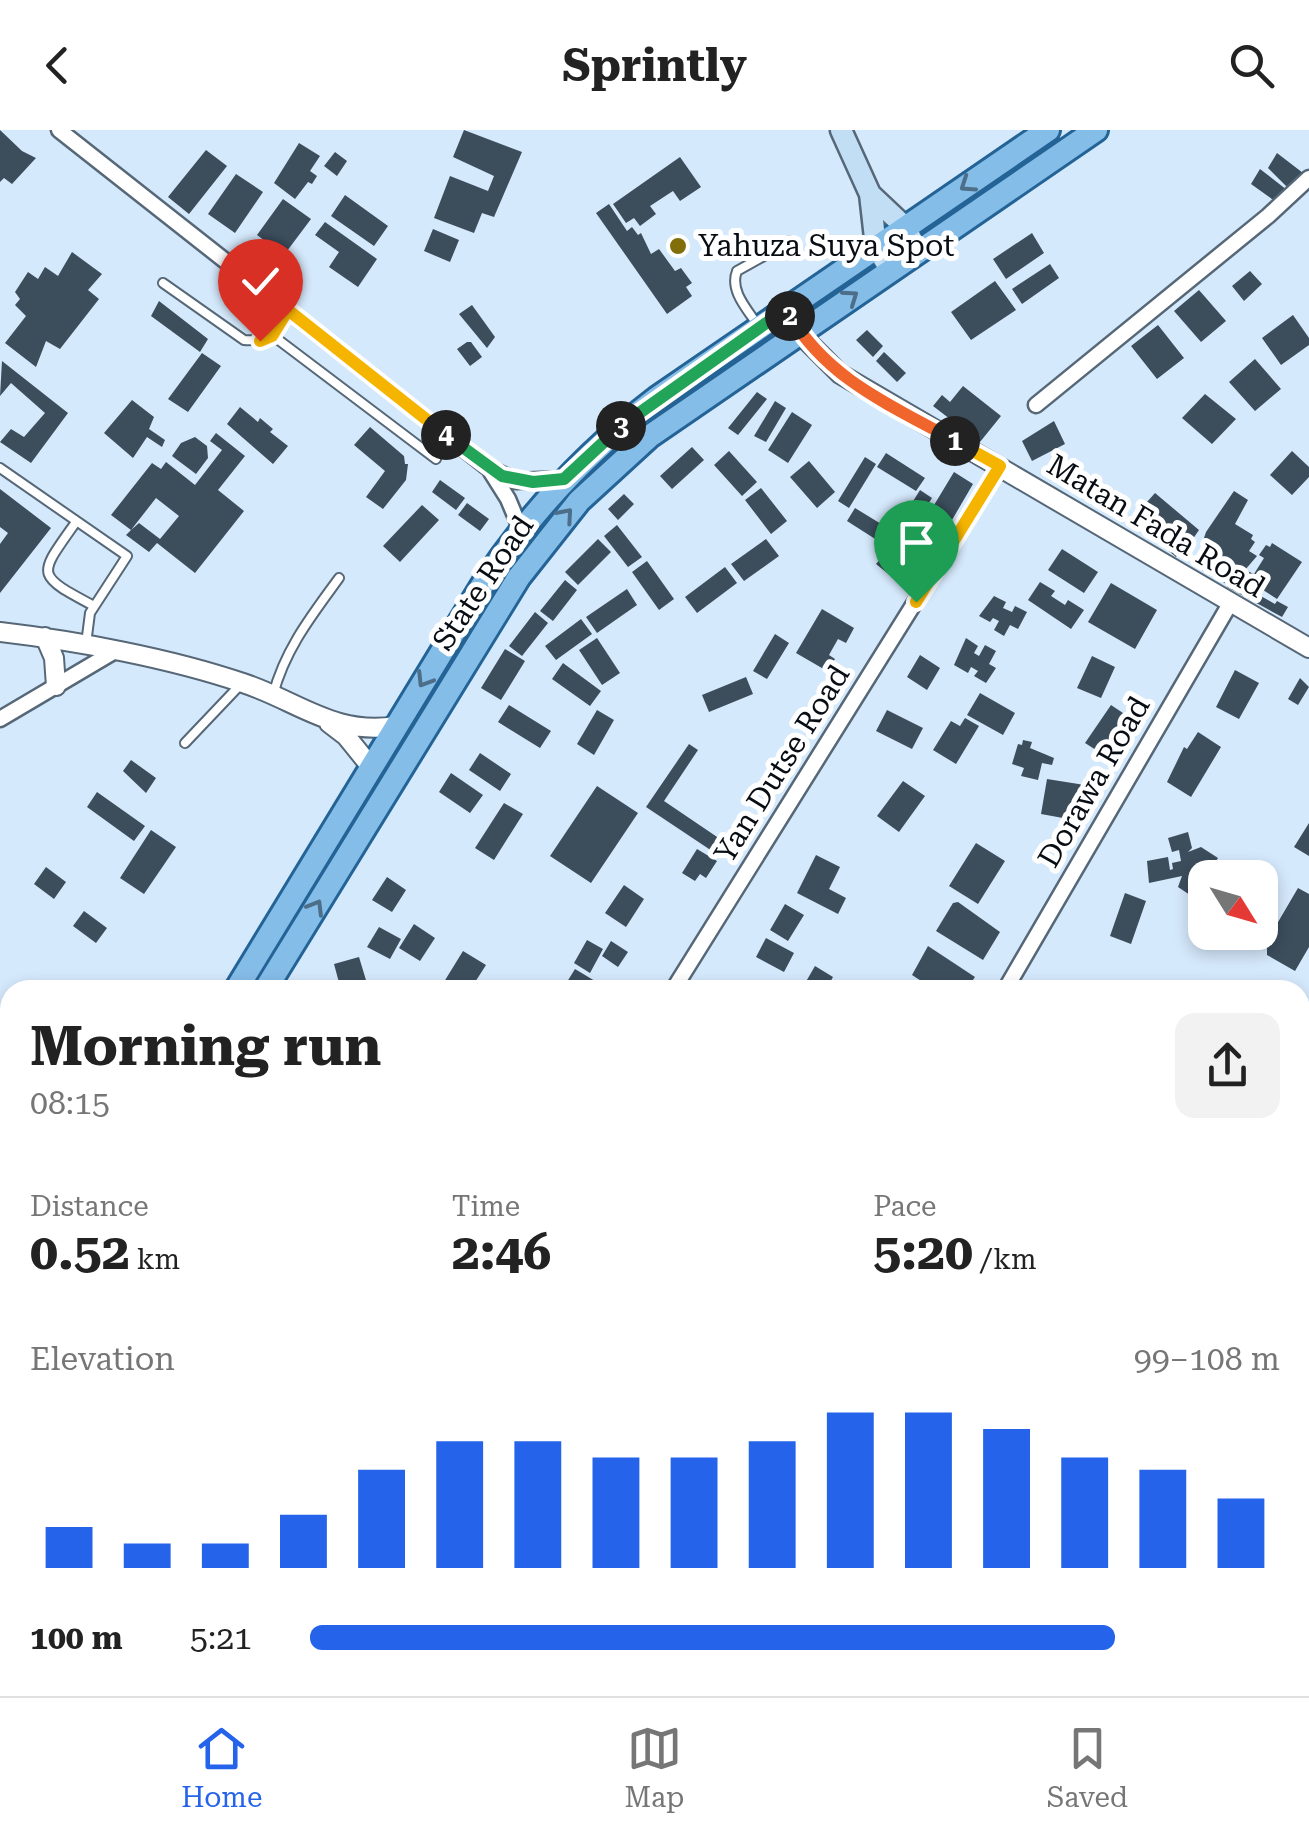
<!DOCTYPE html>
<html lang="en">
<head>
<meta charset="utf-8">
<style>
  body { margin:0; font-family:"Roboto Serif",serif; background:#f2f2f2; color:#222; height:100vh; display:flex; flex-direction:column; font-size:38px; white-space:nowrap }
  * { box-sizing:border-box; margin:0 }
  p { font-size:32px; color:#767676 }
  .icon { flex:none; width:55px; height:55px; fill:none; stroke:currentColor; stroke-width:2; stroke-linecap:round; stroke-linejoin:round }
  .map { position:relative; flex:1; overflow:hidden }
  .details { position:absolute; left:0px; top:850px; width:1310px; height:718px; display:flex; flex-direction:column; background:#fff; border-radius:30px 30px 0 0; box-shadow:0 5px 15px #0003 }
  .details>* { flex:none }
  .needle { width:65px; rotate:127deg }
  .fabs { position:absolute; left:1188px; top:730px; display:grid; gap:20px }
  .fabs a { display:grid; place-items:center; width:90px; height:90px; border-radius:20px; background:#fff; box-shadow:0 5px 15px #0003; font-size:50px }
  .pin { position:absolute; display:grid; place-items:center; width:85px; height:85px; color:#fff; margin:-102px -42px; border-radius:50% 50% 50% 0; rotate:-45deg; box-shadow:0 0 10px #0007 }
  .pin .icon { rotate:45deg }
  .km { position:absolute; width:50px; height:50px; margin:-25px; border-radius:50%; background:#222; color:#fff; font-size:28px; line-height:50px; text-align:center }
  .round { display:grid; place-items:center; flex:none; width:105px; height:105px; border-radius:20px; background:#f2f2f2 }
  .summary { display:flex; align-items:center; justify-content:space-between; height:170px; padding:0 30px }
  h1 { font-size:55px; font-weight:700; line-height:75px }
  .metrics { display:grid; grid-template-columns:repeat(3,1fr); gap:15px; height:170px; padding:10px 30px }
  .metrics div { display:grid; align-content:center }
  .metrics b { font-size:50px; font-weight:700 }
  .metrics small { font-size:28px; font-weight:400 }
  .metrics p { font-size:28px }
  .chart { height:280px; padding:20px 30px }
  .chart p { display:flex; justify-content:space-between }
  .chart svg { width:100%; height:180px; margin-top:10px; stroke:#2563eb; stroke-width:6 }
  ul { padding:0 30px; list-style:none; font-size:32px }
  li { display:grid; grid-template-columns:160px 120px 1fr; align-items:center; height:75px }
  li i { height:25px; border-radius:12px; background:#2563eb }
  header { display:flex; justify-content:space-between; align-items:center; height:130px; padding:0 30px; background:#fff; font-size:45px; font-weight:700 }
  .dock { display:flex; justify-content:space-around; align-items:center; height:140px; border-top:2px solid #e0e0e0; background:#fff; font-size:28px; color:#767676 }
  .dock a { display:grid; justify-items:center; gap:5px }
  .dock .selected { color:#2563eb }
  .map>svg:first-child { display:block }
  .building { fill:#3c4d5c; fill-rule:evenodd }
  .lines { fill:none; stroke-linecap:round; stroke-linejoin:round }
  .service-casing { stroke:#566777; stroke-width:12 }
  .minor-casing { stroke:#566777; stroke-width:19 }
  .tertiary-casing { stroke:#566777; stroke-width:22 }
  .secondary-casing { stroke:#566777; stroke-width:25 }
  .primary-casing { stroke:#246395; stroke-width:28 }
  .service { stroke:#fff; stroke-width:8 }
  .minor { stroke:#fff; stroke-width:14 }
  .tertiary { stroke:#fff; stroke-width:18 }
  .secondary { stroke:#c2def4; stroke-width:20 }
  .primary { stroke:#85bde9; stroke-width:22 }
  .oneway { stroke:#4c6e89 }
  .split-1-casing { stroke:#fff; stroke-width:20 }
  .split-2-casing { stroke:#fff; stroke-width:20 }
  .split-3-casing { stroke:#fff; stroke-width:20 }
  .split-4-casing { stroke:#fff; stroke-width:20 }
  .split-5-casing { stroke:#fff; stroke-width:20 }
  .split-1 { stroke:#f5b400; stroke-width:12 }
  .split-2 { stroke:#f0652b; stroke-width:12 }
  .split-3 { stroke:#22a559; stroke-width:12 }
  .split-4 { stroke:#22a559; stroke-width:12 }
  .split-5 { stroke:#f5b400; stroke-width:12 }
  .poi-dot { fill:#816e0b; stroke:#fff; stroke-width:4 }
  .labels { text-anchor:middle; stroke-width:10; stroke-linejoin:round; paint-order:stroke }
  .poi-label { font-size:30px; fill:#070d13; stroke:#fff; text-anchor:start }
  .street-label { font-size:30px; fill:#070d13; stroke:#fff }
</style>
</head>
<body>
<header><svg class="icon" aria-label="back" viewBox="0 0 24 24"><path d="M15 5l-7 7 7 7"/></svg>Sprintly<svg class="icon" aria-label="search" viewBox="0 0 24 24"><circle cx="10" cy="10" r="6"/><path d="M15 15l6 6"/></svg></header>
<div class="map">
<svg width="1309" height="1566" viewBox="0 0 1309 1566">
  <rect width="100%" height="100%" fill="#d5e9fc"/>
  <path class="building" d="M 0,0 L 22,21 L 36,28 L 12,54 L 4,48 L 0,52 Z
    M 464,0 L 522,22 L 494,87 L 482,83 L 474,103 L 434,88 L 450,46 L 488,61 L 494,46 L 453,27 Z
    M 299,13 L 320,26 L 310,41 L 317,46 L 312,54 L 308,52 L 295,69 L 274,53 Z
    M 206,20 L 227,36 L 189,84 L 168,67 Z
    M 335,22 L 347,31 L 337,46 L 324,36 Z
    M 1277,23 L 1303,43 L 1289,59 L 1268,38 Z
    M 680,27 L 701,57 L 680,71 L 673,61 L 650,76 L 656,84 L 640,96 L 634,88 L 626,93 L 613,74 Z
    M 1260,39 L 1287,60 L 1276,72 L 1251,54 Z
    M 236,44 L 263,62 L 235,103 L 208,84 Z
    M 345,65 L 388,96 L 374,116 L 331,86 Z
    M 283,69 L 311,89 L 284,125 L 257,105 Z
    M 609,74 L 627,101 L 632,97 L 638,105 L 641,103 L 651,124 L 659,119 L 675,141 L 681,138 L 692,153 L 686,157 L 692,166 L 667,184 L 596,83 Z
    M 325,92 L 377,129 L 358,157 L 329,137 L 339,122 L 315,105 Z
    M 433,99 L 459,110 L 450,132 L 424,121 Z
    M 1032,103 L 1044,123 L 1006,149 L 993,129 Z
    M 72,122 L 102,144 L 88,160 L 99,169 L 60,219 L 46,211 L 36,237 L 5,213 L 26,186 L 15,175 L 20,169 L 15,162 L 28,142 L 38,149 L 45,137 L 58,146 Z
    M 1050,134 L 1059,148 L 1022,174 L 1012,159 Z
    M 1250,141 L 1262,154 L 1244,171 L 1232,156 Z
    M 995,151 L 1016,180 L 971,210 L 951,182 Z
    M 1199,160 L 1226,191 L 1201,212 L 1174,181 Z
    M 159,171 L 208,209 L 200,222 L 151,186 Z
    M 472,175 L 495,207 L 487,218 L 459,184 Z
    M 1293,185 L 1309,208 L 1309,215 L 1281,235 L 1262,208 Z
    M 1158,195 L 1184,228 L 1157,249 L 1131,216 Z
    M 867,200 L 883,216 L 873,227 L 856,210 Z
    M 467,212 L 471,212 L 482,227 L 470,236 L 457,219 Z
    M 884,222 L 906,243 L 897,252 L 876,231 Z
    M 202,223 L 221,236 L 188,282 L 168,269 Z
    M 1255,229 L 1281,259 L 1255,281 L 1229,252 Z
    M 2,231 L 68,283 L 31,333 L 0,312 L 11,299 L 24,307 L 45,283 L 11,253 L 0,266 Z
    M 963,256 L 1001,286 L 980,312 L 933,276 L 942,265 L 950,272 Z
    M 757,262 L 767,269 L 738,305 L 728,298 Z
    M 1205,264 L 1236,289 L 1212,314 L 1182,288 Z
    M 132,270 L 154,287 L 149,299 L 165,310 L 162,317 L 147,307 L 133,328 L 104,303 Z
    M 775,271 L 786,278 L 766,312 L 754,306 Z
    M 240,277 L 258,292 L 260,288 L 273,299 L 270,302 L 288,316 L 273,334 L 227,294 Z
    M 792,282 L 812,295 L 788,333 L 768,320 Z
    M 1054,291 L 1065,314 L 1032,331 L 1022,311 Z
    M 370,297 L 404,326 L 405,334 L 408,334 L 406,350 L 383,379 L 366,367 L 385,341 L 354,315 Z
    M 216,303 L 245,326 L 218,360 L 244,381 L 195,443 L 157,413 L 149,422 L 126,405 L 131,400 L 111,385 L 152,333 L 161,339 L 166,332 L 195,355 L 222,320 L 210,311 ZM 156,368 L 179,386 L 160,409 L 139,393 L 131,400 Z
    M 195,307 L 207,316 L 208,328 L 196,344 L 172,326 L 181,313 Z
    M 692,317 L 704,330 L 672,359 L 660,346 Z
    M 729,321 L 757,352 L 742,366 L 714,335 Z
    M 1292,321 L 1309,337 L 1309,347 L 1292,365 L 1270,345 Z
    M 886,323 L 925,348 L 916,361 L 877,337 Z
    M 865,327 L 876,334 L 849,378 L 838,371 Z
    M 809,331 L 835,362 L 817,378 L 790,347 Z
    M 954,342 L 973,354 L 945,402 L 925,390 Z
    M 440,350 L 465,368 L 456,380 L 432,362 Z
    M 761,358 L 787,391 L 771,404 L 745,370 Z
    M 0,359 L 51,398 L 0,463 L 0,414 L 8,403 L 0,397 Z
    M 920,360 L 932,368 L 903,414 L 891,407 Z
    M 1234,361 L 1248,370 L 1235,394 L 1253,405 L 1251,409 L 1255,412 L 1249,421 L 1257,426 L 1245,440 L 1254,444 L 1264,428 L 1259,425 L 1266,415 L 1270,417 L 1272,413 L 1302,432 L 1277,469 L 1260,458 L 1266,450 L 1260,446 L 1248,459 L 1275,474 L 1277,471 L 1288,477 L 1282,487 L 1227,457 L 1228,455 L 1223,452 L 1226,446 L 1242,454 L 1216,437 L 1210,446 L 1200,439 L 1206,430 L 1209,432 L 1208,419 L 1202,414 L 1206,402 Z
    M 1155,363 L 1199,400 L 1184,422 L 1181,419 L 1176,427 L 1138,394 L 1153,377 L 1147,372 Z
    M 624,364 L 634,374 L 618,390 L 608,379 Z
    M 467,373 L 489,389 L 480,401 L 458,385 Z
    M 422,375 L 439,390 L 400,432 L 383,416 Z
    M 855,378 L 891,400 L 883,414 L 847,391 Z
    M 617,395 L 642,427 L 628,437 L 604,406 Z
    M 923,395 L 938,407 L 901,454 L 876,434 L 883,426 L 893,433 Z
    M 598,409 L 611,422 L 578,455 L 565,442 Z
    M 766,409 L 779,426 L 744,451 L 731,434 Z
    M 1062,419 L 1098,442 L 1084,463 L 1048,440 Z
    M 647,431 L 674,469 L 659,480 L 632,442 Z
    M 725,437 L 737,453 L 697,483 L 685,467 Z
    M 565,450 L 577,460 L 553,491 L 540,481 Z
    M 1040,452 L 1055,461 L 1051,466 L 1065,475 L 1068,470 L 1084,480 L 1071,499 L 1028,470 Z
    M 1111,453 L 1157,480 L 1135,519 L 1088,492 Z
    M 627,459 L 637,475 L 597,503 L 586,487 Z
    M 994,466 L 1006,472 L 1003,478 L 1012,482 L 1015,476 L 1027,482 L 1018,499 L 1010,495 L 1004,506 L 994,500 L 999,491 L 993,488 L 990,492 L 979,486 Z
    M 822,479 L 854,498 L 846,513 L 838,509 L 829,525 L 835,529 L 827,541 L 796,523 Z
    M 535,482 L 548,493 L 522,526 L 509,516 Z
    M 581,489 L 592,504 L 556,530 L 545,516 Z
    M 775,504 L 789,513 L 767,549 L 753,541 Z
    M 597,508 L 620,543 L 602,555 L 579,520 Z
    M 966,508 L 978,516 L 974,523 L 979,526 L 985,515 L 996,521 L 989,534 L 996,538 L 986,553 L 974,546 L 978,541 L 971,537 L 968,543 L 954,535 Z
    M 505,519 L 525,531 L 501,570 L 481,558 Z
    M 920,525 L 940,538 L 927,560 L 907,547 Z
    M 1092,526 L 1115,537 L 1101,568 L 1077,558 Z
    M 563,533 L 601,561 L 590,576 L 552,549 Z
    M 1235,540 L 1259,553 L 1239,589 L 1216,577 Z
    M 746,547 L 753,564 L 709,582 L 702,565 Z
    M 1300,548 L 1309,557 L 1298,575 L 1288,569 Z
    M 980,563 L 1015,583 L 1003,605 L 967,585 Z
    M 509,575 L 551,601 L 540,618 L 498,592 Z
    M 1111,575 L 1132,589 L 1107,627 L 1085,613 Z
    M 597,580 L 614,590 L 594,625 L 577,614 Z
    M 887,580 L 923,598 L 912,619 L 876,601 Z
    M 965,588 L 979,596 L 956,634 L 933,620 L 951,591 L 960,596 Z
    M 1198,602 L 1221,617 L 1191,667 L 1167,652 L 1184,617 L 1187,619 Z
    M 1023,610 L 1032,612 L 1030,618 L 1054,628 L 1052,635 L 1042,633 L 1038,650 L 1021,646 L 1024,638 L 1012,634 L 1018,614 L 1022,615 Z
    M 689,614 L 698,620 L 664,671 L 726,713 L 718,725 L 646,677 Z
    M 480,623 L 511,644 L 500,661 L 469,640 Z
    M 131,630 L 156,648 L 146,663 L 123,641 Z
    M 451,643 L 483,665 L 470,683 L 439,662 Z
    M 1047,649 L 1091,656 L 1085,692 L 1041,684 Z
    M 903,651 L 925,666 L 899,702 L 877,686 Z
    M 597,656 L 638,683 L 591,753 L 550,726 Z
    M 97,662 L 145,696 L 134,711 L 87,677 Z
    M 504,673 L 523,684 L 494,730 L 475,718 Z
    M 1309,693 L 1309,726 L 1294,717 Z
    M 151,700 L 176,717 L 144,764 L 120,748 Z
    M 1188,702 L 1192,718 L 1188,722 L 1201,717 L 1218,728 L 1193,767 L 1178,757 L 1182,746 L 1149,753 L 1147,731 L 1168,727 L 1170,740 L 1173,739 L 1172,733 L 1181,731 L 1179,720 L 1172,722 L 1168,708 Z
    M 976,713 L 1005,731 L 978,774 L 949,756 Z
    M 697,719 L 717,731 L 706,748 L 700,744 L 695,751 L 682,743 Z
    M 816,725 L 840,737 L 829,759 L 846,768 L 838,784 L 797,763 Z
    M 46,737 L 66,752 L 54,769 L 34,754 Z
    M 387,747 L 406,760 L 392,782 L 372,770 Z
    M 624,755 L 644,769 L 626,797 L 605,783 Z
    M 1298,758 L 1309,764 L 1309,817 L 1295,841 L 1267,825 L 1267,811 Z
    M 1125,763 L 1146,771 L 1131,814 L 1110,806 Z
    M 958,772 L 1000,802 L 983,830 L 936,801 L 953,773 Z
    M 785,774 L 804,785 L 788,811 L 770,800 Z
    M 84,781 L 107,798 L 96,813 L 73,796 Z
    M 414,794 L 435,808 L 420,831 L 399,818 Z
    M 379,797 L 401,809 L 390,829 L 367,817 Z
    M 766,808 L 794,823 L 784,842 L 756,827 Z
    M 587,810 L 603,819 L 590,843 L 574,833 Z
    M 611,811 L 628,822 L 618,837 L 602,826 Z
    M 928,816 L 975,847 L 966,860 L 935,860 L 912,845 Z
    M 463,821 L 486,835 L 470,860 L 439,860 Z
    M 359,827 L 369,860 L 341,860 L 334,834 Z
    M 815,836 L 833,847 L 826,860 L 813,860 L 804,855 Z
    M 575,839 L 595,851 L 589,860 L 562,860 Z
    M 1300,1174 L 1309,1176 L 1309,1214 L 1300,1212 L 1303,1195 L 1300,1194 Z
    M 0,1440 L 10,1446 L 10,1478 L 0,1495 Z
    M 951,1558 L 1011,1558 L 1008,1566 L 949,1566 Z"/>
  <g class="lines">
    <defs>
      <path id="service" d="M 163,153 L 244,210 C 270,212 275,200 288,180
        M 759,197 C 748,180 729,161 737,141 L 791,111
        M 272,205 L 436,329
        M 0,338 L 127,426 L 90,483 L 86,514
        M 76,392 C 38,446 34,444 94,476
        M 273,565 C 285,519 312,485 339,448
        M 185,613 L 242,553"/>
      <path id="minor" d="M 59,0 L 487,337 L 516,351 L 565,349
        M 1036,275 L 1268,86 L 1309,48
        M 491,342 L 508,369 L 521,400
        M 0,589 L 115,521
        M 673,860 L 1000,336
        M 1005,860 L 1231,472
        M 0,910 L 10,915
        M 1300,941 L 1309,926
        M 1300,1116 L 1309,1118
        M 598,1558 L 604,1566
        M 375,1566 L 381,1558"/>
      <path id="tertiary" d="M 786,179 L 807,211 L 840,244 L 1309,518
        M 0,502 C 77,511 169,528 243,553 C 298,571 334,606 396,596
        M 45,507 L 54,528 L 56,556
        M 329,593 L 346,606 L 371,637"/>
      <path id="secondary" d="M 841,0 L 870,64 L 876,117 L 890,139
        M 870,64 L 905,97 L 917,120
        M 1300,1498 L 1309,1501
        M 1300,1514 L 1309,1516"/>
      <path id="primary" d="M 236,860 L 485,451 C 533,379 589,320 657,268 L 1048,0
        M 265,860 L 519,447 L 579,371 L 650,306 L 1096,0
        M 0,1240 L 10,1226
        M 0,1280 L 10,1266"/>
    </defs>
    <use href="#service" class="service-casing"/>
    <use href="#minor" class="minor-casing"/>
    <use href="#tertiary" class="tertiary-casing"/>
    <use href="#secondary" class="secondary-casing"/>
    <use href="#primary" class="primary-casing"/>
    <use href="#service" class="service"/>
    <use href="#minor" class="minor"/>
    <use href="#tertiary" class="tertiary"/>
    <use href="#secondary" class="secondary"/>
    <use href="#primary" class="primary"/>
  </g>
  <defs><path id="oneway-chevron" d="M-2-3.5L2.5 0L-2 3.5" fill="none" stroke-width="1.6" stroke-linecap="round" stroke-linejoin="round" transform="scale(2.5)"/></defs>
  <g class="oneway">
    <use href="#oneway-chevron" transform="translate(967 55) rotate(146)"/>
    <use href="#oneway-chevron" transform="translate(851 167) rotate(-35)"/>
    <use href="#oneway-chevron" transform="translate(566 385) rotate(-49)"/>
    <use href="#oneway-chevron" transform="translate(424 550) rotate(122)"/>
    <use href="#oneway-chevron" transform="translate(316 777) rotate(-59)"/>
  </g>
  <g class="lines">
    <defs>
      <path id="split-1" d="M 916,472 L 1000,336 L 955,311"/>
      <path id="split-2" d="M 790,186 C 830,251 891,275 955,311"/>
      <path id="split-3" d="M 621,296 L 786,179 L 790,186"/>
      <path id="split-4" d="M 446,305 L 502,346 L 533,352 L 564,349 L 621,296"/>
      <path id="split-5" d="M 260,211 L 272,206 L 288,180 L 446,305"/>
    </defs>
    <use href="#split-1" class="split-1-casing"/>
    <use href="#split-2" class="split-2-casing"/>
    <use href="#split-3" class="split-3-casing"/>
    <use href="#split-4" class="split-4-casing"/>
    <use href="#split-5" class="split-5-casing"/>
    <use href="#split-1" class="split-1"/>
    <use href="#split-2" class="split-2"/>
    <use href="#split-3" class="split-3"/>
    <use href="#split-4" class="split-4"/>
    <use href="#split-5" class="split-5"/>
  </g>
  <circle class="poi-dot" cx="678" cy="116" r="10"/>
  <g class="labels">
    <g class="poi-label">
      <text x="698" y="126">Yahuza Suya Spot</text>
    </g>
    <g class="street-label">
      <text transform="translate(1156 396) rotate(31)" y="10">Matan Fada Road</text>
      <text transform="translate(483 453) rotate(-56)" y="10">State Road</text>
      <text transform="translate(782 634) rotate(-58)" y="10">Yan Dutse Road</text>
      <text transform="translate(1094 652) rotate(-60)" y="10">Dorawa Road</text>
    </g>
  </g>
</svg>
<div class="fabs">
<a><svg class="needle" viewBox="-14 -14 28 28"><path d="M0-13l5 13h-10z" fill="#e53935"/><path d="M0 13l5-13h-10z" fill="#767676"/></svg></a>
</div>
<div class="pin" style="left:916px;top:472px;background:#1e9e55"><svg class="icon" aria-label="arrive" viewBox="0 0 24 24"><path d="M6 21V4h12l-3 4 3 4H6"/></svg></div>
<div class="pin" style="left:260px;top:211px;background:#d93025"><svg class="icon" aria-label="check" viewBox="0 0 24 24"><path d="M5 12l5 5 9-10"/></svg></div>
<b class="km" style="left:955px;top:311px">1</b>
<b class="km" style="left:790px;top:186px">2</b>
<b class="km" style="left:621px;top:296px">3</b>
<b class="km" style="left:446px;top:305px">4</b>
<section class="details">
<div class="summary"><div><h1>Morning run</h1><p>08:15</p></div><a class="round"><svg class="icon" aria-label="share" viewBox="0 0 24 24"><path d="M12 15V3M7 8l5-5 5 5M5 13v7h14v-7"/></svg></a></div>
<div class="metrics">
<div><p>Distance</p><b>0.52<small> km</small></b></div>
<div><p>Time</p><b>2:46</b></div>
<div><p>Pace</p><b>5:20<small> /km</small></b></div>
</div>
<div class="chart"><p><span>Elevation</span>99–108 m</p>
<svg viewBox="0 0 160 44" preserveAspectRatio="none"><path d="M5 44V34M15 44V38M25 44V38M35 44V31M45 44V20M55 44V13M65 44V13M75 44V17M85 44V17M95 44V13M105 44V6M115 44V6M125 44V10M135 44V17M145 44V20M155 44V27"/></svg>
</div>
<ul>
<li><b>100 m</b>5:21<i style="width:83%"></i></li>
</ul>
</section>
</div>
<nav class="dock">
<a class="selected"><svg class="icon" aria-label="home" viewBox="0 0 24 24"><path d="M3 11l9-7 9 7M6 9v11h12V9"/></svg>Home</a>
<a><svg class="icon" aria-label="map" viewBox="0 0 24 24"><path d="M3 6l6-2 6 2 6-2v14l-6 2-6-2-6 2zM9 4v14M15 6v14"/></svg>Map</a>
<a><svg class="icon" aria-label="saved" viewBox="0 0 24 24"><path d="M7 4h10v16l-5-4-5 4z"/></svg>Saved</a>
</nav>
</body>
</html>
